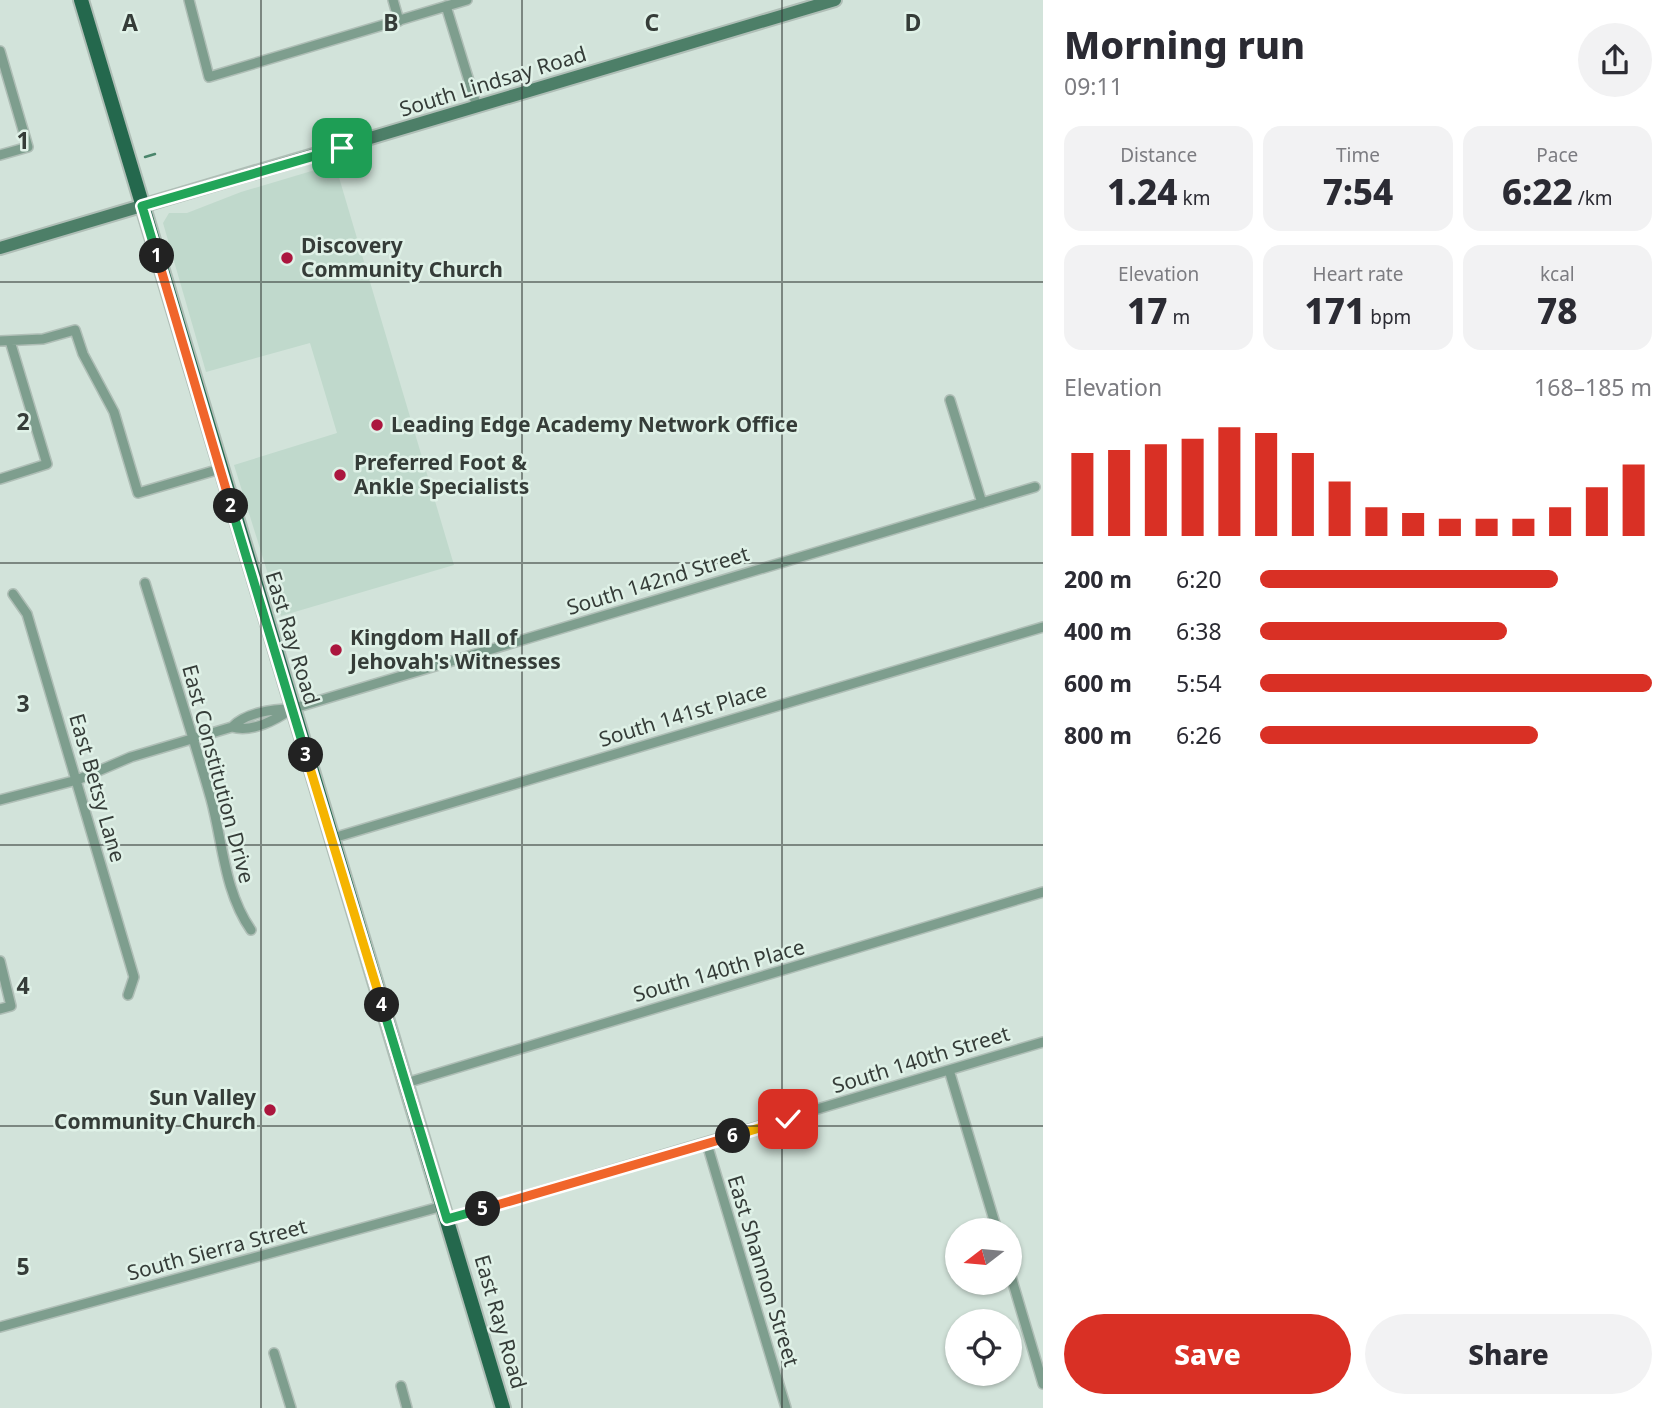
<!DOCTYPE html>
<html lang="en">
<head>
<meta charset="utf-8">
<style>
  body { margin:0; font-family:"Noto Sans",sans-serif; background:#f2f2f3; color:#2b2b33; height:100vh; display:flex; flex-direction:column; font-size:26px; white-space:nowrap }
  * { box-sizing:border-box; margin:0 }
  p { font-size:23px; color:#7c7c81 }
  .icon { flex:none; width:38px; height:38px; fill:none; stroke:currentColor; stroke-width:2; stroke-linecap:round; stroke-linejoin:round }
  .map { position:relative; flex:1; overflow:hidden }
  .panel { display:flex; flex-direction:column; background:#fff; width:630px }
  .panel>* { flex:none }
  .needle { width:46px; rotate:254deg }
  .buttons { position:absolute; left:945px; top:1218px; display:grid; gap:14px }
  .buttons a { display:grid; place-items:center; width:77px; height:77px; border-radius:50%; background:#fff; box-shadow:0 2px 5px #0004; font-size:35px }
  .pin { position:absolute; display:grid; place-items:center; width:60px; height:60px; color:#fff; margin:-30px; border-radius:14px; box-shadow:0 4px 10px #0006 }
  .km { position:absolute; width:35px; height:35px; margin:-18px; border-radius:50%; background:#222; color:#fff; font-size:19px; line-height:35px; text-align:center }
  .round { display:grid; place-items:center; flex:none; width:74px; height:74px; border-radius:37px; background:#f2f2f3 }
  .overview { display:flex; align-items:center; justify-content:space-between; height:119px; padding:0 21px }
  h1 { font-size:38px; font-weight:800; line-height:52px }
  .figures { display:grid; grid-template-columns:repeat(3,1fr); gap:10px; height:119px; padding:7px 21px }
  .figures div { display:grid; align-content:center; border-radius:18px; background:#f2f2f3; text-align:center }
  .figures b { font-size:35px; font-weight:800 }
  .figures small { font-size:19px; font-weight:400 }
  .figures p { font-size:19px }
  .chart { height:196px; padding:14px 21px }
  .chart p { display:flex; justify-content:space-between }
  .chart svg { width:100%; height:126px; margin-top:7px; stroke:#d93025; stroke-width:6 }
  .primary-button { display:flex; gap:14px; margin-top:auto; padding:14px 21px }
  .primary-button a { flex:1; height:80px; border-radius:42px; background:#d93025; color:#fff; font-size:28px; font-weight:800; line-height:80px; text-align:center }
  .primary-button a+a { background:#f2f2f3; color:#2b2b33 }
  ul { padding:0 21px; list-style:none; font-size:23px }
  li { display:grid; grid-template-columns:112px 84px 1fr; align-items:center; height:52px }
  li i { height:18px; border-radius:9px; background:#d93025 }
  main { display:flex; flex:1; min-height:0 }
  .map>svg:first-child { display:block }
  .built { fill:#c0d9cc }
  .lines { fill:none; stroke-linecap:round; stroke-linejoin:round }
  .stream { stroke:#4b866c; stroke-width:2.5 }
  .minor-casing { stroke:#afbeb6; stroke-width:12 }
  .secondary-casing { stroke:#afbeb6; stroke-width:16 }
  .primary-casing { stroke:#afbeb6; stroke-width:18 }
  .minor { stroke:#7e9e8e; stroke-width:9 }
  .secondary { stroke:#4d7f68; stroke-width:12 }
  .primary { stroke:#24684d; stroke-width:14 }
  .split-1-casing { stroke:#fff; stroke-width:14 }
  .split-2-casing { stroke:#fff; stroke-width:14 }
  .split-3-casing { stroke:#fff; stroke-width:14 }
  .split-4-casing { stroke:#fff; stroke-width:14 }
  .split-5-casing { stroke:#fff; stroke-width:14 }
  .split-6-casing { stroke:#fff; stroke-width:14 }
  .split-7-casing { stroke:#fff; stroke-width:14 }
  .split-1 { stroke:#22a559; stroke-width:9 }
  .split-2 { stroke:#f0652b; stroke-width:9 }
  .split-3 { stroke:#22a559; stroke-width:9 }
  .split-4 { stroke:#f5b400; stroke-width:9 }
  .split-5 { stroke:#22a559; stroke-width:9 }
  .split-6 { stroke:#f0652b; stroke-width:9 }
  .split-7 { stroke:#f5b400; stroke-width:9 }
  .grid { fill:none; stroke:#353c38; stroke-width:2; stroke-opacity:0.55 }
  .poi-dot { fill:#ab163e; stroke:#dff1e7; stroke-width:2.5 }
  .labels { text-anchor:middle; stroke-width:5; stroke-linejoin:round; paint-order:stroke }
  .street-label { font-size:21px; fill:#353c38; stroke:#dff1e7 }
  .poi-label { font-size:21px; font-weight:bold; fill:#353c38; stroke:#dff1e7; text-anchor:start }
  .grid-label { font-size:23px; text-anchor:middle; font-weight:bold; fill:#353c38; stroke:#dff1e7; stroke-width:5; stroke-linejoin:round; paint-order:stroke }
</style>
</head>
<body>
<main>
<div class="map">
<svg width="1043" height="1408" viewBox="0 0 1043 1408">
  <rect width="100%" height="100%" fill="#d2e3da"/>
  <path class="built" d="M 335,164 L 454,565 L 281,616 L 234,465 L 337,433 L 310,343 L 206,372 L 163,223 L 169,213 L 187,213 L 241,192 Z"/>
  <g class="lines">
    <path class="stream" d="M 145,157 L 155,154"/>
    <defs>
      <path id="minor" d="M 189,0 L 209,77 L 467,0
        M 393,0 L 399,21
        M 446,6 L 477,107
        M 0,51 L 28,147 L 0,155
        M 0,341 L 43,339 L 75,330 L 83,354 L 114,412 L 138,493 L 220,469
        M 950,400 L 982,503
        M 0,479 L 47,464 L 10,341
        M 145,583 C 167,655 190,726 211,799 C 223,843 224,891 251,930
        M 13,594 L 27,614 L 134,977 L 128,995
        M 232,727 C 251,733 276,720 291,709
        M 0,800 L 77,780 L 131,757 L 232,727 C 245,713 272,709 291,709 L 1035,487
        M 333,838 L 1043,627
        M 0,961 L 11,1006 L 0,1009
        M 949,1070 L 997,1230
        M 406,1083 L 1043,892
        M 707,1144 L 786,1408
        M 447,1219 L 1043,1042
        M 1010,1273 L 1043,1384
        M 0,1327 L 443,1206
        M 274,1353 L 291,1408
        M 401,1386 L 407,1408"/>
      <path id="secondary" d="M 0,248 L 835,0"/>
      <path id="primary" d="M 81,0 L 503,1408"/>
    </defs>
    <use href="#minor" class="minor-casing"/>
    <use href="#secondary" class="secondary-casing"/>
    <use href="#primary" class="primary-casing"/>
    <use href="#minor" class="minor"/>
    <use href="#secondary" class="secondary"/>
    <use href="#primary" class="primary"/>
  </g>
  <g class="lines">
    <defs>
      <path id="split-1" d="M 157,256 L 142,206 L 342,148"/>
      <path id="split-2" d="M 157,256 L 231,506"/>
      <path id="split-3" d="M 231,506 L 306,755"/>
      <path id="split-4" d="M 306,755 L 382,1005"/>
      <path id="split-5" d="M 382,1005 L 447,1219 L 483,1209"/>
      <path id="split-6" d="M 483,1209 L 733,1136"/>
      <path id="split-7" d="M 733,1136 L 788,1119"/>
    </defs>
    <use href="#split-1" class="split-1-casing"/>
    <use href="#split-2" class="split-2-casing"/>
    <use href="#split-3" class="split-3-casing"/>
    <use href="#split-4" class="split-4-casing"/>
    <use href="#split-5" class="split-5-casing"/>
    <use href="#split-6" class="split-6-casing"/>
    <use href="#split-7" class="split-7-casing"/>
    <use href="#split-1" class="split-1"/>
    <use href="#split-2" class="split-2"/>
    <use href="#split-3" class="split-3"/>
    <use href="#split-4" class="split-4"/>
    <use href="#split-5" class="split-5"/>
    <use href="#split-6" class="split-6"/>
    <use href="#split-7" class="split-7"/>
  </g>
  <path class="grid" d="M 261,0 L 261,1408M 522,0 L 522,1408M 782,0 L 782,1408M 0,282 L 1043,282M 0,563 L 1043,563M 0,845 L 1043,845M 0,1126 L 1043,1126"/>
  <g class="poi-dot">
    <circle cx="287" cy="258" r="7"/>
    <circle cx="377" cy="425" r="7"/>
    <circle cx="340" cy="475" r="7"/>
    <circle cx="336" cy="650" r="7"/>
    <circle cx="270" cy="1110" r="7"/>
  </g>
  <g class="labels">
    <g class="street-label">
      <text transform="translate(493 82) rotate(-17)" y="7">South Lindsay Road</text>
      <text transform="translate(658 581) rotate(-17)" y="7">South 142nd Street</text>
      <text transform="translate(292 638) rotate(73)" y="7">East Ray Road</text>
      <text transform="translate(683 715) rotate(-17)" y="7">South 141st Place</text>
      <text transform="translate(218 774) rotate(75)" y="7">East Constitution Drive</text>
      <text transform="translate(97 788) rotate(74)" y="7">East Betsy Lane</text>
      <text transform="translate(719 971) rotate(-16)" y="7">South 140th Place</text>
      <text transform="translate(921 1060) rotate(-17)" y="7">South 140th Street</text>
      <text transform="translate(217 1250) rotate(-15)" y="7">South Sierra Street</text>
      <text transform="translate(763 1271) rotate(73)" y="7">East Shannon Street</text>
      <text transform="translate(500 1322) rotate(74)" y="7">East Ray Road</text>
    </g>
    <g class="poi-label">
      <text x="301" y="253">Discovery<tspan x="301" dy="24">Community Church</tspan></text>
      <text x="391" y="432">Leading Edge Academy Network Office</text>
      <text x="354" y="470">Preferred Foot &amp;<tspan x="354" dy="24">Ankle Specialists</tspan></text>
      <text x="350" y="645">Kingdom Hall of<tspan x="350" dy="24">Jehovah's Witnesses</tspan></text>
      <text x="256" y="1105" text-anchor="end">Sun Valley<tspan x="256" dy="24">Community Church</tspan></text>
    </g>
  </g>
  <g class="grid-label">
    <text x="130" y="31">A</text>
    <text x="391" y="31">B</text>
    <text x="652" y="31">C</text>
    <text x="913" y="31">D</text>
    <text x="23" y="149">1</text>
    <text x="23" y="430">2</text>
    <text x="23" y="712">3</text>
    <text x="23" y="994">4</text>
    <text x="23" y="1275">5</text>
  </g>
</svg>
<div class="buttons">
<a><svg class="needle" viewBox="-14 -14 28 28"><path d="M0-13l5 13h-10z" fill="#e53935"/><path d="M0 13l5-13h-10z" fill="#7c7c81"/></svg></a>
<a><svg class="icon" aria-label="locate" viewBox="0 0 24 24"><circle cx="12" cy="12" r="6"/><path d="M12 2v4M12 18v4M2 12h4M18 12h4"/></svg></a>
</div>
<div class="pin" style="left:342px;top:148px;background:#1e9e55"><svg class="icon" aria-label="arrive" viewBox="0 0 24 24"><path d="M6 21V4h12l-3 4 3 4H6"/></svg></div>
<div class="pin" style="left:788px;top:1119px;background:#d93025"><svg class="icon" aria-label="check" viewBox="0 0 24 24"><path d="M5 12l5 5 9-10"/></svg></div>
<b class="km" style="left:157px;top:256px">1</b>
<b class="km" style="left:231px;top:506px">2</b>
<b class="km" style="left:306px;top:755px">3</b>
<b class="km" style="left:382px;top:1005px">4</b>
<b class="km" style="left:483px;top:1209px">5</b>
<b class="km" style="left:733px;top:1136px">6</b>
</div>
<section class="panel">
<div class="overview"><div><h1>Morning run</h1><p>09:11</p></div><a class="round"><svg class="icon" aria-label="share" viewBox="0 0 24 24"><path d="M12 15V3M7 8l5-5 5 5M5 13v7h14v-7"/></svg></a></div>
<div class="figures">
<div><p>Distance</p><b>1.24<small> km</small></b></div>
<div><p>Time</p><b>7:54</b></div>
<div><p>Pace</p><b>6:22<small> /km</small></b></div>
</div>
<div class="figures">
<div><p>Elevation</p><b>17<small> m</small></b></div>
<div><p>Heart rate</p><b>171<small> bpm</small></b></div>
<div><p>kcal</p><b>78</b></div>
</div>
<div class="chart"><p><span>Elevation</span>168–185 m</p>
<svg viewBox="0 0 160 44" preserveAspectRatio="none"><path d="M5 44V15M15 44V14M25 44V12M35 44V10M45 44V6M55 44V8M65 44V15M75 44V25M85 44V34M95 44V36M105 44V38M115 44V38M125 44V38M135 44V34M145 44V27M155 44V19"/></svg>
</div>
<ul>
<li><b>200 m</b>6:20<i style="width:76%"></i></li>
<li><b>400 m</b>6:38<i style="width:63%"></i></li>
<li><b>600 m</b>5:54<i style="width:100%"></i></li>
<li><b>800 m</b>6:26<i style="width:71%"></i></li>
</ul>
<div class="primary-button"><a>Save</a><a>Share</a></div>
</section>
</main>
</body>
</html>
